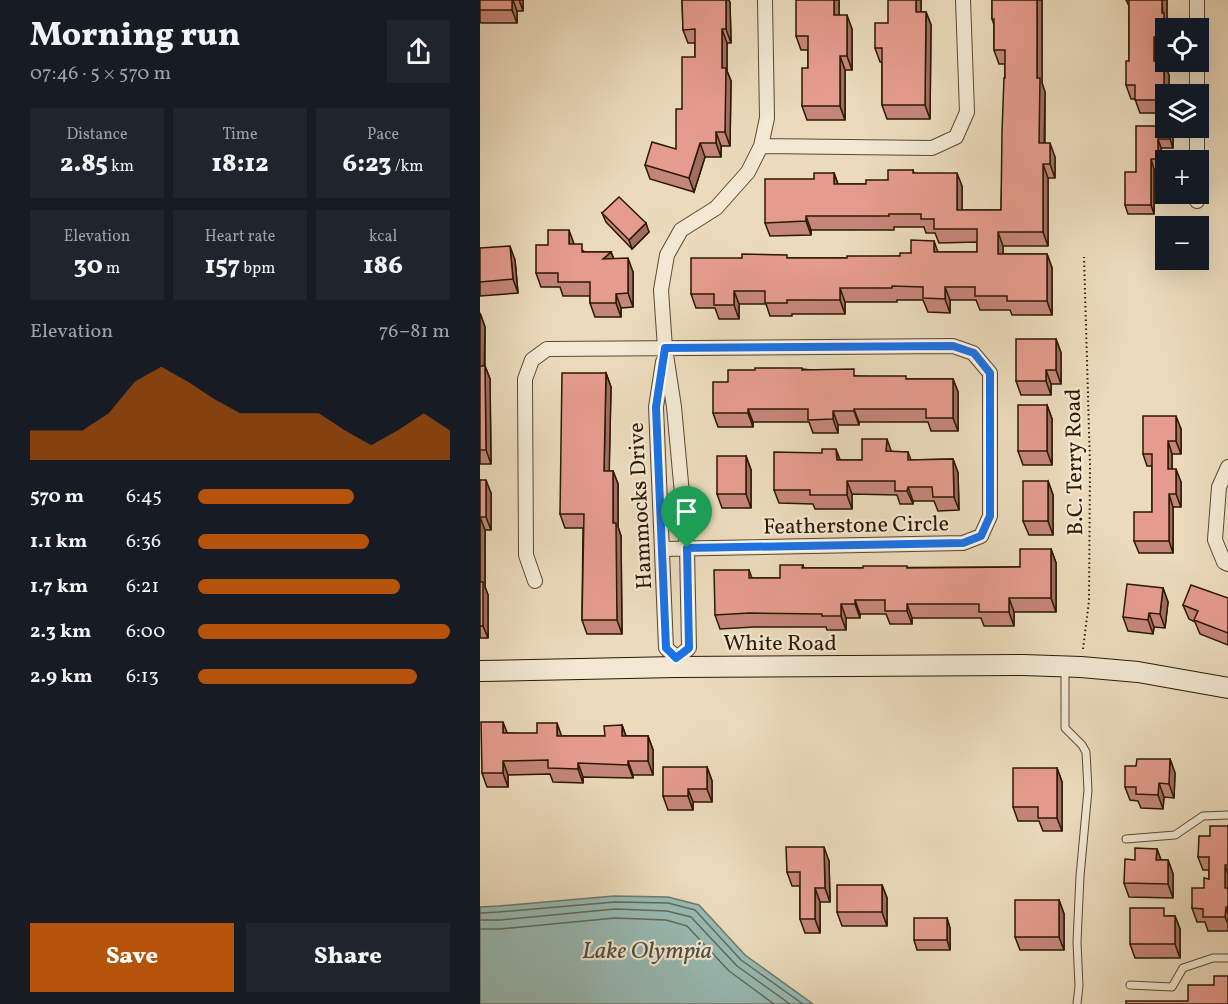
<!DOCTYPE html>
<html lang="en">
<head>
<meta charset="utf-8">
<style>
  body { margin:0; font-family:Vollkorn,serif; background:#20242c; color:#f1f3f6; height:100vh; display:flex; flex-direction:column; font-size:22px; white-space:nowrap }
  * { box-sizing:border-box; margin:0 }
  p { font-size:20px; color:#9ea1a6 }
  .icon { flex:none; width:33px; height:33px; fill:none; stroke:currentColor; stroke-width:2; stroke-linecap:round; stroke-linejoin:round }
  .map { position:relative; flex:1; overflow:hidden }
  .drawer { display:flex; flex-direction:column; background:#171b24; width:480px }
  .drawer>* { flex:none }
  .buttons { position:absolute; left:675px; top:18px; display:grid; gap:12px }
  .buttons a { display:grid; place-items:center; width:54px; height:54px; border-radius:0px; background:#171b24; box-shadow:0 6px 24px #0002; font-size:30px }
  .pin { position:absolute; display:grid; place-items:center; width:51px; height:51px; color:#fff; margin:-62px -26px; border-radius:50% 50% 50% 0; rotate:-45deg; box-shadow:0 0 6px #0007 }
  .pin .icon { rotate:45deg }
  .round { display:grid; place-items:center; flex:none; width:63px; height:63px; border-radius:0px; background:#20242c }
  .overview { display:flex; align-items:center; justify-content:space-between; height:102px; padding:0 30px }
  h1 { font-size:33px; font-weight:800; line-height:45px }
  .metrics { display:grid; grid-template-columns:repeat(3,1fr); gap:9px; height:102px; padding:6px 30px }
  .metrics div { display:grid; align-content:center; border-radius:0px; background:#20242c; text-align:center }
  .metrics b { font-size:26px; font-weight:800 }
  .metrics small { font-size:16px; font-weight:400 }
  .metrics p { font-size:16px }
  .chart { height:168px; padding:12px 30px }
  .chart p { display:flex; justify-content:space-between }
  .chart svg { width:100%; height:108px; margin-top:6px; fill:#b45309; opacity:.7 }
  .cta { display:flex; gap:12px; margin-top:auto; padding:12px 30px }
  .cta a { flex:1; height:69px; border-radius:0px; background:#b45309; color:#fff; font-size:24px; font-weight:800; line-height:69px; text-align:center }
  .cta a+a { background:#20242c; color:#f1f3f6 }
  ul { padding:0 30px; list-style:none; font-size:20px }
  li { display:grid; grid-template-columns:96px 72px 1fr; align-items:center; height:45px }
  li i { height:15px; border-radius:8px; background:#b45309 }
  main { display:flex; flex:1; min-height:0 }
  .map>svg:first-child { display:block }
  .water { fill:#98bbb4; stroke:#6d7a6d; stroke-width:1.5 }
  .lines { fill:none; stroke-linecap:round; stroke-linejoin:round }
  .shore { stroke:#626a5c; stroke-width:1.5 }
  .lane-casing { stroke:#5c4931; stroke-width:9 }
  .street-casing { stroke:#5c4931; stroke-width:16 }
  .secondary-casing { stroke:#2c1803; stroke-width:22 }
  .path { stroke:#2c1803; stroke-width:2; stroke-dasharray:1.5 3; stroke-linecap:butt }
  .lane { stroke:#f2e8d3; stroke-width:7 }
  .street { stroke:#f2e8d3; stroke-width:14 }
  .secondary { stroke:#f2e8d3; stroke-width:20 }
  .wall { fill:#c5867a; stroke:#2c1803; stroke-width:1.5 }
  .shaded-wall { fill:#a06d63; stroke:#2c1803; stroke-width:1.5 }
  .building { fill:#e59c8e; stroke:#2c1803; stroke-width:1.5 }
  .route-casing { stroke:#fff; stroke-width:12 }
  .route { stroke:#1a73e8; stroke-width:8 }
  .labels { text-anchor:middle; stroke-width:4.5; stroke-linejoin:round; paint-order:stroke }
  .street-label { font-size:22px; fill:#2c1803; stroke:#f2e8d3 }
  .water-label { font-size:24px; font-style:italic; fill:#525141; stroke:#f2e8d3 }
</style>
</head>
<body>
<main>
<section class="drawer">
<div class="overview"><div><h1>Morning run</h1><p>07:46 · 5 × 570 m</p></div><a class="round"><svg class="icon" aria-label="share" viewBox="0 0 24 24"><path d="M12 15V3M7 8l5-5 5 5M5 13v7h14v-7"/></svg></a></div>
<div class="metrics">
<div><p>Distance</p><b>2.85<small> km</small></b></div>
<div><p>Time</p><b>18:12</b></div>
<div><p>Pace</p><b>6:23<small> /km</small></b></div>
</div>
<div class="metrics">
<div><p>Elevation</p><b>30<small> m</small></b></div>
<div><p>Heart rate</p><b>157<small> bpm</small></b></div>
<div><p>kcal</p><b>186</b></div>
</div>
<div class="chart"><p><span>Elevation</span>76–81 m</p>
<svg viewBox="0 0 160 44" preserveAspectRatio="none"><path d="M0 44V32L10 32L20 32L30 25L40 12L50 6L60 12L70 19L80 25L90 25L100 25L110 25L120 32L130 38L140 32L150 25L160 32V44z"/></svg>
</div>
<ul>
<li><b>570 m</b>6:45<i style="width:62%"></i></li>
<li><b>1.1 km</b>6:36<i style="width:68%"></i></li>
<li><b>1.7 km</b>6:21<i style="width:80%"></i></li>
<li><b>2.3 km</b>6:00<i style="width:100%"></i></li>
<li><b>2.9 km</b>6:13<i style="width:87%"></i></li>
</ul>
<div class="cta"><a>Save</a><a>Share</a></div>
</section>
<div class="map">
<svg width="748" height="1004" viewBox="0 0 748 1004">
  <rect width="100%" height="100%" fill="#ebdbbc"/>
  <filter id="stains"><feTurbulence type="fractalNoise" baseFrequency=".00333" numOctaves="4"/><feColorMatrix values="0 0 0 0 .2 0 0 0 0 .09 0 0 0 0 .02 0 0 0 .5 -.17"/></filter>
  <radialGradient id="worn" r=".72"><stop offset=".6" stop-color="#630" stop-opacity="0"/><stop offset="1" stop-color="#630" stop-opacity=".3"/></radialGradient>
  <path class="water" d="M 134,896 L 188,897 L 219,905 L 265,955 L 333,1004 L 0,1004 L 0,907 L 18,906 Z"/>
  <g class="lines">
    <path class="shore" d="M 0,913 L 19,912 L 135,902 L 188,903 L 215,910 L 261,960 L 323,1004
      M 0,920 L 20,920 L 135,909 L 187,911 L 211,917 L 257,966 L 310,1004
      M 0,929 L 20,929 L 135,918 L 186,920 L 207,926 L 249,971 L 294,1004"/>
    <defs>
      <path id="lane" d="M 585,669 L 585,728 L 602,745 L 606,752 L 608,790 L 600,876 L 597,942 L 599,986 L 597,1004
        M 646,839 L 695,835 L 723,816 L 748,815
        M 650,985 L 692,987 L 703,968 L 733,958 L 748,958"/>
      <path id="street" d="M 717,0 L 717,28
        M 717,62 L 717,94
        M 717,128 L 717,160
        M 281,146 L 452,148 L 476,137 L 487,112 L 483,0
        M 717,194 L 717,201
        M 183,362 L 176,407 L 186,648 L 197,658
        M 748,467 L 739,487 L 735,540 L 744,562 L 748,564
        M 55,581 L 46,555 L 45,379 L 52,360 L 67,349 L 473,346 L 493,353 L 510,373 L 510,516 L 501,536 L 483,543 L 183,549
        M 197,658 L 209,648 L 207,548 L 194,407 L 185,348 L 181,290 L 187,255 L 201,230 L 236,208 L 268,172 L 281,146 L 287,118 L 285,0"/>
      <path id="secondary" d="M 0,671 L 196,667 L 543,665 L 601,667 L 658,672 L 748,688"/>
    </defs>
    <use href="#lane" class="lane-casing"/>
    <use href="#street" class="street-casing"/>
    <use href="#secondary" class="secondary-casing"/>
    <path class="path" d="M 603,649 L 609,601 L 610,465 L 604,257"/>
    <use href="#lane" class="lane"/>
    <use href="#street" class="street"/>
    <use href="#secondary" class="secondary"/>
  </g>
  <path class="wall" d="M 0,0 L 43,0 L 43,11 L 37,11 L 37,23 L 1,23 L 0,21 Z
    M 202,0 L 249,0 L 250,3 L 251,43 L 247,43 L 247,71 L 251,81 L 250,146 L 241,146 L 241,157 L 225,157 L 214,192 L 170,179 L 165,165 L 196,149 L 202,109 L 215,57 L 215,43 L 208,43 L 203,30 Z
    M 359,0 L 359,15 L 372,29 L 372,70 L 365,70 L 365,120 L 327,120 L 322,106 L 328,68 L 328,50 L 321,50 L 316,36 Z
    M 441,0 L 441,12 L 446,12 L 451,25 L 450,119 L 407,119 L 402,105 L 402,62 L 400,62 L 395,48 L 408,23 Z
    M 512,0 L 562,0 L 562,83 L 565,92 L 565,143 L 575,157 L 575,178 L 568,178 L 568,246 L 523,246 L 523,254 L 567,254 L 572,268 L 572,315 L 532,315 L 530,310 L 500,310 L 496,300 L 470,300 L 470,313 L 448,312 L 443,300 L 417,300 L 417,302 L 365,302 L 365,314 L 312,314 L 312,316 L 290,316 L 286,304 L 259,304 L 259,319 L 239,319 L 235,308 L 216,308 L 211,294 L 309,258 L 367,258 L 420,256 L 431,253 L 454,241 L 457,252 L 497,252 L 497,242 L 459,243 L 455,233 L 446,233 L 444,227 L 414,227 L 414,230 L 331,230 L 331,235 L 290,236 L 285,223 L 334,179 L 354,173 L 358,184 L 386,184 L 408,180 L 433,170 L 434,173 L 482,186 L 482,210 L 521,210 L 525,64 L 519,64 L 514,50 L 514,25 L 512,19 Z
    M 646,0 L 687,0 L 687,21 L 689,28 L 686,28 L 686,51 L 679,51 L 679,61 L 689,75 L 689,94 L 686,94 L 686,113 L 660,113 L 655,99 L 651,99 L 646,85 L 649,61 L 649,6 Z
    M 686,128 L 690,128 L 693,135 L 693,148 L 681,148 L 682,168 L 674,169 L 674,214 L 648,214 L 645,205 L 656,172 Z
    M 122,213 L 169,232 L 152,249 L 126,222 Z
    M 94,244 L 105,252 L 131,252 L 134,259 L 153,272 L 153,307 L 141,308 L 141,317 L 115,317 L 110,303 L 110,296 L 83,296 L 80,287 L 61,287 L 56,273 Z
    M 0,248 L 35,260 L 38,293 L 0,296 Z
    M 0,313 L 5,327 L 5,366 L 10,379 L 11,464 L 0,464 Z
    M 576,339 L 581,353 L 581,384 L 571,384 L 571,395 L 541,395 L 536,381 Z
    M 323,369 L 377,376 L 427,379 L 473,379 L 478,392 L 478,431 L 451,431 L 448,422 L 379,422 L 379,425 L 358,425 L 358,433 L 333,433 L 329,422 L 273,422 L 273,427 L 238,427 L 233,413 L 248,382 Z
    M 126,373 L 131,387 L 129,471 L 133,471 L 138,484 L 138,527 L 141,536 L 142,634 L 107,634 L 102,620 L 103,528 L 85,528 L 80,514 Z
    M 567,405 L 572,419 L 572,465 L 543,465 L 538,451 Z
    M 701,429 L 701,454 L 692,454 L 692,469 L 701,482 L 701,507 L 693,507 L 693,553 L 659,553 L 654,541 L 672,512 L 672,466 L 667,466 L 663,454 Z
    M 411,452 L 428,452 L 431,460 L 473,459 L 478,473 L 479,510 L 458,511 L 454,501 L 433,501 L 433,504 L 420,504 L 417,495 L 372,494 L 372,509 L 335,509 L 333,504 L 299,503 L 294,490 L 361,460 L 382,460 Z
    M 266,456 L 271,470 L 271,508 L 242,508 L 237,494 Z
    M 0,480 L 11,493 L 11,530 L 5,530 L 5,587 L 8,595 L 8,638 L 0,638 Z
    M 568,481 L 573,495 L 573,535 L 549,535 L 543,521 Z
    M 571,549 L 576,563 L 576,612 L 534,612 L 534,626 L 504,626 L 501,618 L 432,618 L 432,624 L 410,624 L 406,614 L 380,614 L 380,618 L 366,618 L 366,630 L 347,630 L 346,627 L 274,627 L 240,629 L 235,615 L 269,570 L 272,578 L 300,578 L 323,565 L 324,568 L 540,567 Z
    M 683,588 L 688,602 L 685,628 L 674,627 L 673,634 L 648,631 L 643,617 Z
    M 748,598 L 748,645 L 720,634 L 715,622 L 709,619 L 703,605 Z
    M 142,725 L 146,736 L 168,736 L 173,750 L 173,775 L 153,775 L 153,778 L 103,777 L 103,783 L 73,782 L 70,774 L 28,775 L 28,787 L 7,787 L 2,773 L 27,733 L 81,736 L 125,736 Z
    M 690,759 L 695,773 L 694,798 L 684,797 L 683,809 L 661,808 L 658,801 L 650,800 L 645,787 L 656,766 Z
    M 227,767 L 232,781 L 232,802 L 213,802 L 213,810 L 188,810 L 183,796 Z
    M 577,768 L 582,782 L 582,831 L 563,831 L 559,821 L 538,821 L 533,807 Z
    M 748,826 L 748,931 L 728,931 L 725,922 L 717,922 L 712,908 L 729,879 L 729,870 L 723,870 L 718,857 L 730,836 Z
    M 677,849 L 681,860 L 688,860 L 693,874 L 693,898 L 649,897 L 644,883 L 655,860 Z
    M 349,861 L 350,902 L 340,902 L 340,933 L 325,933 L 320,919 L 320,886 L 312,886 L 307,872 Z
    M 402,885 L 407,898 L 407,926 L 362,926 L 357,912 Z
    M 579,900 L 584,914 L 584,950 L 540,950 L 535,937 Z
    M 687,916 L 695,916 L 700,929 L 700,958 L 655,958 L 650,944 Z
    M 467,918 L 470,928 L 470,950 L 437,950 L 434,940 Z"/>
  <path class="shaded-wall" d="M 32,0 L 33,0 L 37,11 L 37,23 L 32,10 Z
    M 39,0 L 43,0 L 43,11 Z
    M 246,0 L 249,0 L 250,3 L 251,43 L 246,29 Z
    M 354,0 L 359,0 L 359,29 L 354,15 Z
    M 436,0 L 441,0 L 441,25 L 436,12 Z
    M 557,0 L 562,0 L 562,83 L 565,92 L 564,157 L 559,143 L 557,78 Z
    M 682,0 L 687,0 L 687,21 L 689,28 L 686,28 L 686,42 L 684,37 Z
    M 446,12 L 451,25 L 450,119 L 445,105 Z
    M 367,15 L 372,29 L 372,70 L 367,56 Z
    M 242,29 L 247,43 L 247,71 L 251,81 L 250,146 L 245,132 L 242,68 Z
    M 674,37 L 679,51 L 679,75 L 674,61 Z
    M 360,56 L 365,70 L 365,120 L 360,106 Z
    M 684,61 L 689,75 L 689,94 L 686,94 L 686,102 L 684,100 Z
    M 690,128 L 693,135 L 693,148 L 690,139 Z
    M 236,132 L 241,146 L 241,157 L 236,143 Z
    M 678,139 L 681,148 L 682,168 L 678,159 Z
    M 220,143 L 225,157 L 214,192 L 209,178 Z
    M 570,143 L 575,157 L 575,178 L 570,164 Z
    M 671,159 L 674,169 L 674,214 L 671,205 Z
    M 563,164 L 568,178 L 568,246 L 563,232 Z
    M 354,173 L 359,187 L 354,184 Z
    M 477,173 L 482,186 L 482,224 L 477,210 Z
    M 326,216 L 331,230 L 331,235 L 326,221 Z
    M 166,223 L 169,232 L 152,249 L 149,240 Z
    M 89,230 L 94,244 L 94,258 L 89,244 Z
    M 518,232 L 523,246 L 523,267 L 518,254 Z
    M 454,241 L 459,255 L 454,252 Z
    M 30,246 L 35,260 L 38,293 L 33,279 Z
    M 131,252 L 136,265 L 123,259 Z
    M 567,254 L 572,268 L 572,315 L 567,301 Z
    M 148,258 L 153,272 L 153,307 L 148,293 Z
    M 465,287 L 470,300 L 470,313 L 465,299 Z
    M 360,288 L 365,302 L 365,314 L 360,300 Z
    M 254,291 L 259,304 L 259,319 L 254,305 Z
    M 136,294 L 141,308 L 141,317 L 136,303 Z
    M 0,313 L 5,327 L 4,379 L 0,367 Z
    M 576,339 L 581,353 L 581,384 L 576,370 Z
    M 5,366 L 10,379 L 11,464 L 6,450 Z
    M 566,370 L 571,384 L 571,395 L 566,381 Z
    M 126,373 L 131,387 L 129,484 L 124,471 Z
    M 473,379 L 478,392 L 478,431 L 473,418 Z
    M 567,405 L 572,419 L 572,465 L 567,451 Z
    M 268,409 L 273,422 L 273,427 L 268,413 Z
    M 374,409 L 379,422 L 379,425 L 374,411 Z
    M 353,411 L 358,425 L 358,433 L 353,419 Z
    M 696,416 L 701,429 L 701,454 L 696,441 Z
    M 407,439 L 412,453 L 406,451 Z
    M 688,441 L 692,454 L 692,482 L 688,469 Z
    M 356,449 L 361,462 L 357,460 Z
    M 266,456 L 271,470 L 271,508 L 266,494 Z
    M 473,459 L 478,473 L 479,510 L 474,497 Z
    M 696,469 L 701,482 L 701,507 L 696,494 Z
    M 133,471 L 138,484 L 138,527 L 141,536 L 142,634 L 137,620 L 133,523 Z
    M 6,480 L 11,493 L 11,530 L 6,517 Z
    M 367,481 L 372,494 L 372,509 L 367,495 Z
    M 568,481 L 573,495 L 573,535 L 568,521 Z
    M 428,487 L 433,501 L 433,504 L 427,491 Z
    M 689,494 L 693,507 L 693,553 L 689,541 Z
    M 0,517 L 5,530 L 5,587 L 8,595 L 8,638 L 3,626 L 0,582 Z
    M 571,549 L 576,563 L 576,612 L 571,598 Z
    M 683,588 L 688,602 L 685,628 L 680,614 Z
    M 529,598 L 534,612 L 534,626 L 529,612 Z
    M 375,600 L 380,614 L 380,618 L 375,604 Z
    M 361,604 L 366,618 L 366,630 L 361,616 Z
    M 427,604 L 432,618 L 432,624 L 427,611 Z
    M 669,613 L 674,627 L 673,634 L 668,620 Z
    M 23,722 L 28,735 L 23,733 Z
    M 77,723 L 82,737 L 77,736 Z
    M 142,725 L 147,739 L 142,736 Z
    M 168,736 L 173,750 L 173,775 L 168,761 Z
    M 690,759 L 695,773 L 694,798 L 689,784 Z
    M 23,761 L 28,775 L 28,787 L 23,773 Z
    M 148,761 L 153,775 L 153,778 L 148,765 Z
    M 98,763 L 103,777 L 103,783 L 98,769 Z
    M 227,767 L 232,781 L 232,802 L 227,789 Z
    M 577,768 L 582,782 L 582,831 L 577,818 Z
    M 679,783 L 684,797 L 683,809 L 678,795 Z
    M 208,789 L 213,802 L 213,810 L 208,796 Z
    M 344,847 L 349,861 L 350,902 L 345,888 Z
    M 677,849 L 682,863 L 676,860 Z
    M 688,860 L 693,874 L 693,898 L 688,884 Z
    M 745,865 L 748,874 L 748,897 L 745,888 Z
    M 402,885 L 407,898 L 407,926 L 402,912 Z
    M 335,888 L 340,902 L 340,933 L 335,919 Z
    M 579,900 L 584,914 L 584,950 L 579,937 Z
    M 746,907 L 748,914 L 748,924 L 745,917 Z
    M 695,916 L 700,929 L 700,958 L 695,944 Z
    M 467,918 L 470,928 L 470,950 L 467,940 Z"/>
  <path class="building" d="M 0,0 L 32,0 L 32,10 L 0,10 Z
    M 202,0 L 246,0 L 246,29 L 242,29 L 242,68 L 246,68 L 245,132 L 236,132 L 236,143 L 220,143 L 209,178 L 165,165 L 172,142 L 196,149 L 196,109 L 202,109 L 202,57 L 215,57 L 215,29 L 203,30 Z
    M 316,0 L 354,0 L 354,15 L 367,15 L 367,56 L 360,56 L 360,106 L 322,106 L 322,68 L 328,68 L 328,36 L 316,36 Z
    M 408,0 L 436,0 L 436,12 L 446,12 L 445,105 L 402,105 L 402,48 L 395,48 L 395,23 L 408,23 Z
    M 512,0 L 557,0 L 557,78 L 560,78 L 559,143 L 570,143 L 570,164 L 563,164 L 563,232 L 518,232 L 518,254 L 567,254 L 567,301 L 527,301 L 527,296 L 495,296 L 495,287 L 465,287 L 465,299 L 443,298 L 443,287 L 412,286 L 412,288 L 360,288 L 360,300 L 307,300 L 307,303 L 285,303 L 285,291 L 254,291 L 254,305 L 234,305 L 234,294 L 211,294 L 211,258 L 262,258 L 262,254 L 307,255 L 307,258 L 367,258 L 367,256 L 420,256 L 420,253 L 431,253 L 431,240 L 454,241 L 454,252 L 497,252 L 497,229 L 454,229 L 454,219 L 441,219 L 441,214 L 409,214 L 409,216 L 326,216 L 326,221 L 285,223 L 285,179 L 334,179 L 334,173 L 354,173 L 354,184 L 386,184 L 386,180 L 408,180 L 408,170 L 433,170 L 433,173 L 477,173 L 477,210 L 521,210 L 522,132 L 524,78 L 525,78 L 525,50 L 514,50 L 514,19 L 512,19 Z
    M 649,0 L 682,0 L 682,13 L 684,13 L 684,37 L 674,37 L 674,61 L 684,61 L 684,100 L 655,100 L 655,85 L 646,85 L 646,61 L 649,61 Z
    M 656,126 L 686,126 L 686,128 L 690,128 L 690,139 L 678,139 L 678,159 L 671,159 L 671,205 L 645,205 L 645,172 L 656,172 Z
    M 139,197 L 166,223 L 149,240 L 122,213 Z
    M 68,230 L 89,230 L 89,244 L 102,244 L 102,252 L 131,252 L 123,259 L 148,258 L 148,293 L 136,294 L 136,303 L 110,303 L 110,282 L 78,282 L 78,273 L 56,273 L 56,245 L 68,245 Z
    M 30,246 L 33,279 L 0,282 L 0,248 Z
    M 536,339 L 576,339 L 576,370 L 566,370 L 566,381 L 536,381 Z
    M 0,366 L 5,366 L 6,450 L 0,450 Z
    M 275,368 L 322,368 L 322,370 L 374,369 L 374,376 L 426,376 L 426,379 L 473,379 L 473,418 L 446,418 L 446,409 L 374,409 L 374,411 L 353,411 L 353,419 L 328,420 L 328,409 L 268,409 L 268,413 L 233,413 L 233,382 L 248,382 L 248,370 L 275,370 Z
    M 82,373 L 126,373 L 124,471 L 133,471 L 133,523 L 136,523 L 137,620 L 102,620 L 104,514 L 80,514 Z
    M 538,405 L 567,405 L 567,451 L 538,451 Z
    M 663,416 L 696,416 L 696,441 L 688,441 L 688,469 L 696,469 L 696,494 L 689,494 L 689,541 L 654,541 L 654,512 L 672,512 L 672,454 L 663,454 Z
    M 382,439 L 407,439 L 406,451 L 428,452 L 428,460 L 473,459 L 474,497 L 453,497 L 452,487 L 428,487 L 427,491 L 415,491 L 415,481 L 367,481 L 367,495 L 330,495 L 330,490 L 294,490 L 294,452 L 342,453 L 342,449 L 356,449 L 357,460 L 382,460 Z
    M 237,456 L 266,456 L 266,494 L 237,494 Z
    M 0,480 L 6,480 L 6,517 L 0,517 L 0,582 L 3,582 L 3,626 L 0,626 Z
    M 543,481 L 568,481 L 568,521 L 543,521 Z
    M 540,549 L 571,549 L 571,598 L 529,598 L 529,612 L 499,612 L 499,604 L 427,604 L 427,611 L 405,611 L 405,600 L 375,600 L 375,604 L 361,604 L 361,616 L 342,616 L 342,614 L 269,613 L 235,615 L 234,570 L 269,570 L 269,578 L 300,578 L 300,565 L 323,565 L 322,568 L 383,568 L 383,566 L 427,566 L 427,568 L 540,567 Z
    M 647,584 L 683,588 L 680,614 L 669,613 L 668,620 L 643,617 Z
    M 711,585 L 748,598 L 748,633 L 714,620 L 718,611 L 703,605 Z
    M 1,722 L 23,722 L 23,733 L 57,733 L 57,723 L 77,723 L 77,736 L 125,736 L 124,726 L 142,725 L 142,736 L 168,736 L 168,761 L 148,761 L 148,765 L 98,763 L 98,769 L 68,768 L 68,760 L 23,761 L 23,773 L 2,773 Z
    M 657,759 L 690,759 L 689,784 L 679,783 L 678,795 L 656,794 L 656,787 L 645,787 L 645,766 L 656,766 Z
    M 183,767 L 227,767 L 227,789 L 208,789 L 208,796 L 183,796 Z
    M 533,768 L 577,768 L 577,818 L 558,818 L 558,807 L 533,807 Z
    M 730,826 L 748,826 L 748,865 L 745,865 L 745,888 L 748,888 L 748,907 L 746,907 L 745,917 L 723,917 L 723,909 L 712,908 L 712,888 L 724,888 L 724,878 L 729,879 L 729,857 L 718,857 L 719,836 L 730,836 Z
    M 306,847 L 344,847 L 345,888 L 335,888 L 335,919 L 320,919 L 320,872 L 307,872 Z
    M 655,848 L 677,849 L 676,860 L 688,860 L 688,884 L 644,883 L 645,859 L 655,860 Z
    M 357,885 L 402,885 L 402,912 L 357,912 Z
    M 535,900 L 579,900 L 579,937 L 535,937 Z
    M 650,908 L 684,908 L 684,916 L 695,916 L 695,944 L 650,944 Z
    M 434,918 L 467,918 L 467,940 L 434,940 Z
    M 734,976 L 748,976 L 748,1004 L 646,1004 L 646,1001 L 708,1001 L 708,985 L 734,985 Z"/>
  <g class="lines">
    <defs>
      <path id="route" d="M 473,346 L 494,353 L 510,373 L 510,516 L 501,536 L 483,543 L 207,548 L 209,648 L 196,658 L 186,648 L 176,407 L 185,348 Z"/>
    </defs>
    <use href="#route" class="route-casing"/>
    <use href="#route" class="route"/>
  </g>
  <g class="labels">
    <g class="street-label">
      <text transform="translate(593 462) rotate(-91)" y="8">B.C. Terry Road</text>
      <text transform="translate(159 506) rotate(-93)" y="8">Hammocks Drive</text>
      <text transform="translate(376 524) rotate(-1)" y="8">Featherstone Circle</text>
      <text x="300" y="650">White Road</text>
    </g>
    <g class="water-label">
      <text x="167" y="958">Lake Olympia</text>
    </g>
  </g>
  <rect width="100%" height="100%" filter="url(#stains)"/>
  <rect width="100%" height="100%" fill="url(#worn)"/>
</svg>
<div class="buttons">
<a><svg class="icon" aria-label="locate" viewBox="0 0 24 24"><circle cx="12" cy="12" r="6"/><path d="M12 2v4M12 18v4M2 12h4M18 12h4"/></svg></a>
<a><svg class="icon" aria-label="layers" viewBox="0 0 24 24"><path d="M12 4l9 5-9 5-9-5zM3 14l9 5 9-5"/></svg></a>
<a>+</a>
<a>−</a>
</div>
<div class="pin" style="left:207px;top:548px;background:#1e9e55"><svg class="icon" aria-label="arrive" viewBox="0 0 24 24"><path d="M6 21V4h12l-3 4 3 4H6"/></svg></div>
</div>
</main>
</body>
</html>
